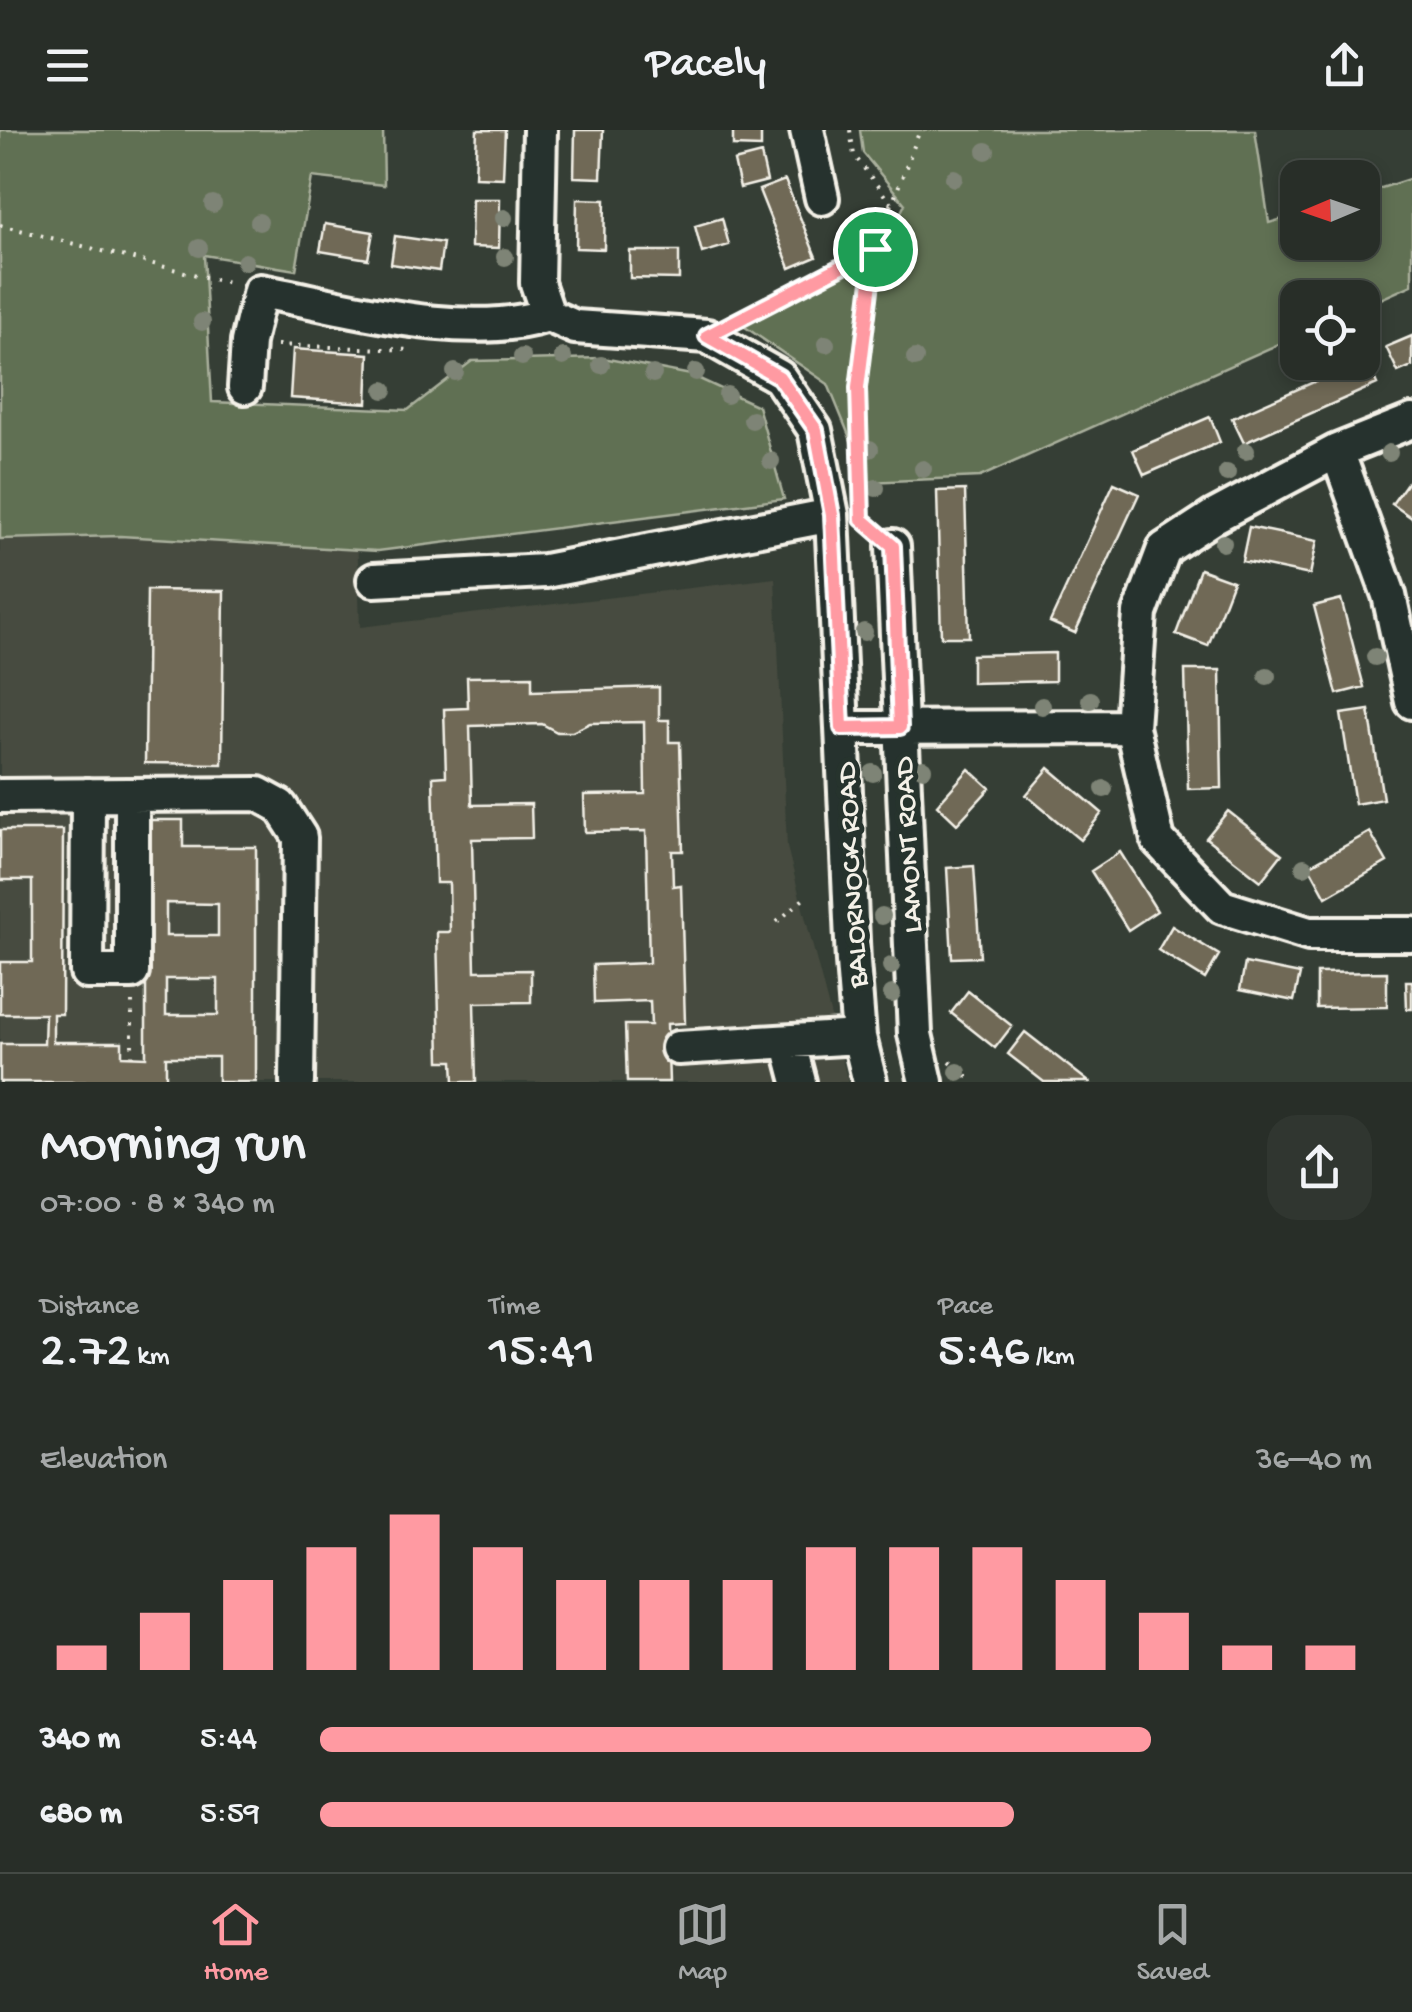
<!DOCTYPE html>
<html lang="en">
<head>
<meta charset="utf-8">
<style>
  body { margin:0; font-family:"Gochi Hand",sans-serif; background:#303630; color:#f1f3f6; height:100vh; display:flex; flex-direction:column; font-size:38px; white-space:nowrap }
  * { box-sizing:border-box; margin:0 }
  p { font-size:32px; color:#a5a8a8 }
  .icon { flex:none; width:55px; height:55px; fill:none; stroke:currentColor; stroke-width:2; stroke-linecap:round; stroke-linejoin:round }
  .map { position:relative; height:952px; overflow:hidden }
  .details { display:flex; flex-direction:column; background:#282e28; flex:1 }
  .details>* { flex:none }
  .needle { width:65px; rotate:268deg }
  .buttons { position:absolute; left:1280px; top:30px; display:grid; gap:20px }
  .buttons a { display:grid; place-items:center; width:100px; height:100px; border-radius:20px; background:#282e28; box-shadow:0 5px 15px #0003,0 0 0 2px #444a45; font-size:50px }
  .pin { position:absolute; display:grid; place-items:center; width:85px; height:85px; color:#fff; margin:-42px; border:5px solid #fff; border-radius:50%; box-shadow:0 2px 10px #0007 }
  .round { display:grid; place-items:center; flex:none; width:105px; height:105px; border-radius:30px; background:#303630 }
  .overview { display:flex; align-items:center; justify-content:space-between; height:170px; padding:0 40px }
  h1 { font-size:55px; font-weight:600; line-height:75px }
  .metrics { display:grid; grid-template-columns:repeat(3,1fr); gap:15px; height:170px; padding:10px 40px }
  .metrics div { display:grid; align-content:center }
  .metrics b { font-size:50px; font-weight:600 }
  .metrics small { font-size:28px; font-weight:400 }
  .metrics p { font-size:28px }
  .chart { height:280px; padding:20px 40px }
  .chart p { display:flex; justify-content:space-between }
  .chart svg { width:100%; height:180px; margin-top:10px; stroke:#ff9aa2; stroke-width:6 }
  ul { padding:0 40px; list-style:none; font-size:32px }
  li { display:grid; grid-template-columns:160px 120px 1fr; align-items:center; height:75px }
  li i { height:25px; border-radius:12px; background:#ff9aa2 }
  header { display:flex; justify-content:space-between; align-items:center; height:130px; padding:0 40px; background:#282e28; font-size:45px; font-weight:600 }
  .tabs { display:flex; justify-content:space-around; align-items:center; height:140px; border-top:2px solid #444a45; background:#282e28; font-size:28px; color:#a5a8a8 }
  .tabs a { display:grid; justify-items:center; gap:5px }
  .tabs .on { color:#ff9aa2 }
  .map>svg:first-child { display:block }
  .built { fill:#464b3f }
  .green { fill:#607052; stroke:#aab09d; stroke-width:2.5 }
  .building { fill:#6f6957; stroke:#f4f1e8; stroke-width:2.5; fill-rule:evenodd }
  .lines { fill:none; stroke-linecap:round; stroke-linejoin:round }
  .minor-casing { stroke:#f4f1e8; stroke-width:40 }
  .path { stroke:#f4f1e8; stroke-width:4; stroke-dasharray:2.5 8; stroke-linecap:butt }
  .minor { stroke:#26332d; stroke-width:32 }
  .tree { fill:#7e8476 }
  .route-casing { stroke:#fff; stroke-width:20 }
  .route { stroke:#ff9aa2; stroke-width:12 }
  .labels { text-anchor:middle; stroke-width:10; stroke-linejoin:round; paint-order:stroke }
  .street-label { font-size:30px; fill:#f4f1e8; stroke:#26332d }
</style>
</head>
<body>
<header><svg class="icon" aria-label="menu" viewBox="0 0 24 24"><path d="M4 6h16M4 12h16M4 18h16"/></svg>Pacely<svg class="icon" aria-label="share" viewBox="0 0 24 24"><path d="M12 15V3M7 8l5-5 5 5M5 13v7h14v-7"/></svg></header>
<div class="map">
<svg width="1412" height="952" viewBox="0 0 1412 952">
  <rect width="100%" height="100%" fill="#353e35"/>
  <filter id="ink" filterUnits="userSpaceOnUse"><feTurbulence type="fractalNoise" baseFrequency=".01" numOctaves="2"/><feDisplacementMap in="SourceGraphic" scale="20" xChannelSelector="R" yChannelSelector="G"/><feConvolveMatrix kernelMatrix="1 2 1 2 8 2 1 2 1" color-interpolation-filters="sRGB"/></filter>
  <g filter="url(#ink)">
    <path class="built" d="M 357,399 L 360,497 L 775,448 L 787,717 L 848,952 L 0,952 L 0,409 Z"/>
    <path class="green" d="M 0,0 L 383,0 L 384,55 L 312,47 L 296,140 L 204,125 L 212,272 L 408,280 L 472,231 L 603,228 L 691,245 L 758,276 L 784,369 L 378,421 L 120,406 L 0,409 Z
      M 860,0 L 1255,0 L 1269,93 L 1297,85 L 1298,112 L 1362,112 L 1363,64 L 1412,48 L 1412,155 L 1363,177 L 1362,168 L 1298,168 L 1297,206 L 980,347 L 868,352 L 828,254 L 729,186 L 884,116 L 905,74 L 863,23 Z"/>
    <path class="building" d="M 477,0 L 505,0 L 503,48 L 475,47 Z
      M 575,0 L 603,0 L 601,48 L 574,47 Z
      M 733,0 L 761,0 L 761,17 L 733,16 Z
      M 761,24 L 767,51 L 740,58 L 734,31 Z
      M 785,50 L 816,127 L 790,138 L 759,60 Z
      M 472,69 L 500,69 L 499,118 L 471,117 Z
      M 577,69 L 605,70 L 604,119 L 576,118 Z
      M 722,88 L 729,115 L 702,123 L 695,96 Z
      M 325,94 L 373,102 L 368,129 L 320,121 Z
      M 395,106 L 443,113 L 439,141 L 391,134 Z
      M 630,121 L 679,121 L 679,149 L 630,148 Z
      M 1412,206 L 1412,236 L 1398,242 L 1386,217 Z
      M 293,219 L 369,224 L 367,273 L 290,268 Z
      M 1366,229 L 1377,254 L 1244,313 L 1232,288 Z
      M 1210,287 L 1220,312 L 1144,345 L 1133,320 Z
      M 1412,346 L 1412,388 L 1392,374 Z
      M 1114,353 L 1139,364 L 1075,503 L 1050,492 Z
      M 965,360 L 969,507 L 941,507 L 937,361 Z
      M 1249,397 L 1317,411 L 1310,445 L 1242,431 Z
      M 1200,439 L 1233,451 L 1208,516 L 1176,504 Z
      M 147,460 L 224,461 L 222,634 L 145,633 Z
      M 1341,469 L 1364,557 L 1337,564 L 1314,476 Z
      M 1055,523 L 1055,551 L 972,553 L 972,525 Z
      M 1185,540 L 1220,540 L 1222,658 L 1188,659 Z
      M 532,546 L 532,561 L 659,557 L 659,590 L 669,590 L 669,612 L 680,612 L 683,721 L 672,721 L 673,756 L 681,755 L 685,893 L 667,894 L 669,952 L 627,952 L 625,895 L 651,895 L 650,871 L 594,873 L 593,835 L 649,833 L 646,701 L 585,702 L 584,665 L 645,664 L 644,592 L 590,593 L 572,602 L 557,602 L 542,594 L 470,596 L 472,675 L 531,674 L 532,708 L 472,709 L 475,841 L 531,840 L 531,872 L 474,873 L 476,952 L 454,952 L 453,931 L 440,931 L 437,802 L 450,802 L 449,753 L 436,753 L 433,647 L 446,646 L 444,579 L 468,578 L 467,547 Z
      M 1369,580 L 1383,669 L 1355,674 L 1341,584 Z
      M 1049,638 L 1102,683 L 1080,710 L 1026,665 Z
      M 969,639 L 990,658 L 957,694 L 937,675 Z
      M 1228,681 L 1282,724 L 1261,751 L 1206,708 Z
      M 146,690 L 183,690 L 183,717 L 256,717 L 256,952 L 218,952 L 218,927 L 166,927 L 166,952 L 0,952 L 0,914 L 44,914 L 45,884 L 0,884 L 0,832 L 32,832 L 32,750 L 0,750 L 0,700 L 63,700 L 62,884 L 53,884 L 53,912 L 122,912 L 122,926 L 146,927 ZM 166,773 L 218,774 L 218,806 L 166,806 ZM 166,849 L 218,849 L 218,885 L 166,885 Z
      M 1370,702 L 1387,732 L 1326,767 L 1309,736 Z
      M 1120,722 L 1157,781 L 1128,800 L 1091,741 Z
      M 974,736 L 980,827 L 952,828 L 947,738 Z
      M 1172,796 L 1219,825 L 1205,849 L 1158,820 Z
      M 1245,833 L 1300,844 L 1294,871 L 1240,860 Z
      M 1387,842 L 1387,877 L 1317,878 L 1317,843 Z
      M 1406,851 L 1412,851 L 1412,879 L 1407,879 Z
      M 968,861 L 1012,896 L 995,918 L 951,883 Z
      M 1025,902 L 1089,952 L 1044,952 L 1008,924 Z"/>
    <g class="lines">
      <defs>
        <path id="minor" d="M 540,0 L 537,153 L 548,185
          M 807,0 L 822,68
          M 245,257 L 248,212 L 260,161 C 347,177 464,212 548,185 L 575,197 L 707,206 L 779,247 L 815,300 L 832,385 L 853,832 L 859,907 L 870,952
          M 1412,291 L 1337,321 L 1213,387 L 1164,419 L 1140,483 L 1132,597 L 1158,710 L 1222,777 L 1309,804 L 1412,804
          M 1337,321 L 1389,465 L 1412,572
          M 893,416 L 915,904 L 926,952
          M 374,450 L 545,441 L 832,385
          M 842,598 L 1132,597
          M 88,665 L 87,842 L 132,842 L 132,665
          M 0,666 L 258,664 L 280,676 L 300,707 L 297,952
          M 789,914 L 799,952
          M 678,918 L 859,907"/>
      </defs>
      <use href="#minor" class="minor-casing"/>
      <path class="path" d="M 850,0 L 854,25 L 892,75
        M 0,95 L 232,154
        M 738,190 L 875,119 L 920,0
        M 277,215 L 412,220
        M 862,388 L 859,258 L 875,119
        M 777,792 L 808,765
        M 132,872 L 132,927
        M 950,932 L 974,952"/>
      <use href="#minor" class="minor"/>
    </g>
    <g class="tree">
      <circle cx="986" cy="21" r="9"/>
      <circle cx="954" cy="48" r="9"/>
      <circle cx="213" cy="74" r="9"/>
      <circle cx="504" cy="88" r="9"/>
      <circle cx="259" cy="92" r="9"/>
      <circle cx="863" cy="104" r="9"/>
      <circle cx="199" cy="118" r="9"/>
      <circle cx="505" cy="127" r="9"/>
      <circle cx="245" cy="132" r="9"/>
      <circle cx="868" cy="184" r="9"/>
      <circle cx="202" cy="192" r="9"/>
      <circle cx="826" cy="214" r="9"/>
      <circle cx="522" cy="227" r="9"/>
      <circle cx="563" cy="227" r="9"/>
      <circle cx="915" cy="228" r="9"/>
      <circle cx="601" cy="235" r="9"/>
      <circle cx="455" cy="242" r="9"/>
      <circle cx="696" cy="242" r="9"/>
      <circle cx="653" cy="244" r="9"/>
      <circle cx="384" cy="260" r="9"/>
      <circle cx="727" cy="265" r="9"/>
      <circle cx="752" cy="290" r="9"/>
      <circle cx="870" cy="319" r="9"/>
      <circle cx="1246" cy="321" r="9"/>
      <circle cx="1389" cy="323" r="9"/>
      <circle cx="771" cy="331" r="9"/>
      <circle cx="923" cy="339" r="9"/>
      <circle cx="1227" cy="343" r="9"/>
      <circle cx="876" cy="358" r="9"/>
      <circle cx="1223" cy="413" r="9"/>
      <circle cx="864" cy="502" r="9"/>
      <circle cx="1375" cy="527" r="9"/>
      <circle cx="1267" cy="546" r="9"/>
      <circle cx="1090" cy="570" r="9"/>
      <circle cx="1042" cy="576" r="9"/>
      <circle cx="923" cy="639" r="9"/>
      <circle cx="873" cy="643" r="9"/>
      <circle cx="1104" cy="659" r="9"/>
      <circle cx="1304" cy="737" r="9"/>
      <circle cx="882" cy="786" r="9"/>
      <circle cx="891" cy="836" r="9"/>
      <circle cx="892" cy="864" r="9"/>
      <circle cx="958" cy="942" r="9"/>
    </g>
  </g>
  <g class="lines" filter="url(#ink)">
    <defs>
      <path id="route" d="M 875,119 L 858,258 L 862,389 L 893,416 L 900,597 L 842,598 L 832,385 L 816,300 L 779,247 L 707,206 Z"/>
    </defs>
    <use href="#route" class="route-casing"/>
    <use href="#route" class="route"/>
  </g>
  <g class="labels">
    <g class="street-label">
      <text transform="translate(906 715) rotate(-93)" y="10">LAMONT ROAD</text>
      <text transform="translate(850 745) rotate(-93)" y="10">BALORNOCK ROAD</text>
    </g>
  </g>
</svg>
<div class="buttons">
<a><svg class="needle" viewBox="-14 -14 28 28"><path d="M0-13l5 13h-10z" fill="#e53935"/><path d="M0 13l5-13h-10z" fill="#a5a8a8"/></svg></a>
<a><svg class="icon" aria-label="locate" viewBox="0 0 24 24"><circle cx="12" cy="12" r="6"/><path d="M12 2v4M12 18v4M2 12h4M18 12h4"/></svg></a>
</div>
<div class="pin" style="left:875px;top:119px;background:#1e9e55"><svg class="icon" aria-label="arrive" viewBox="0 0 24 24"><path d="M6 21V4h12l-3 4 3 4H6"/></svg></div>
</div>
<section class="details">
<div class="overview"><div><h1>Morning run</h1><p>07:00 · 8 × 340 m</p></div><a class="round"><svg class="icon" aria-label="share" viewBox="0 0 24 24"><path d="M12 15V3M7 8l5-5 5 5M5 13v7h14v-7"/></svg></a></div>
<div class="metrics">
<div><p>Distance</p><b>2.72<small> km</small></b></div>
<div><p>Time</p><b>15:41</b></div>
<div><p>Pace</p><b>5:46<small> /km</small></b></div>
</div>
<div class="chart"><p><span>Elevation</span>36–40 m</p>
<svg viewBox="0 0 160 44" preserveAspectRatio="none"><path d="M5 44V38M15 44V30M25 44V22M35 44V14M45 44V6M55 44V14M65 44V22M75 44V22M85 44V22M95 44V14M105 44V14M115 44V14M125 44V22M135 44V30M145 44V38M155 44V38"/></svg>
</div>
<ul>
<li><b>340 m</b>5:44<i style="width:79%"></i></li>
<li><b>680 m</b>5:59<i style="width:66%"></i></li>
</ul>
</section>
<nav class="tabs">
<a class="on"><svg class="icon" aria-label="home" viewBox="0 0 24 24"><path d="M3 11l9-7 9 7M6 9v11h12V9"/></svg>Home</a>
<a><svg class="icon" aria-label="map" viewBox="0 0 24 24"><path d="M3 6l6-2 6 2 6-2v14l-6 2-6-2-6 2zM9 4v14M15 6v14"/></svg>Map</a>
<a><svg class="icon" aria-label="saved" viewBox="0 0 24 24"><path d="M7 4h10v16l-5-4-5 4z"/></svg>Saved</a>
</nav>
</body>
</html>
